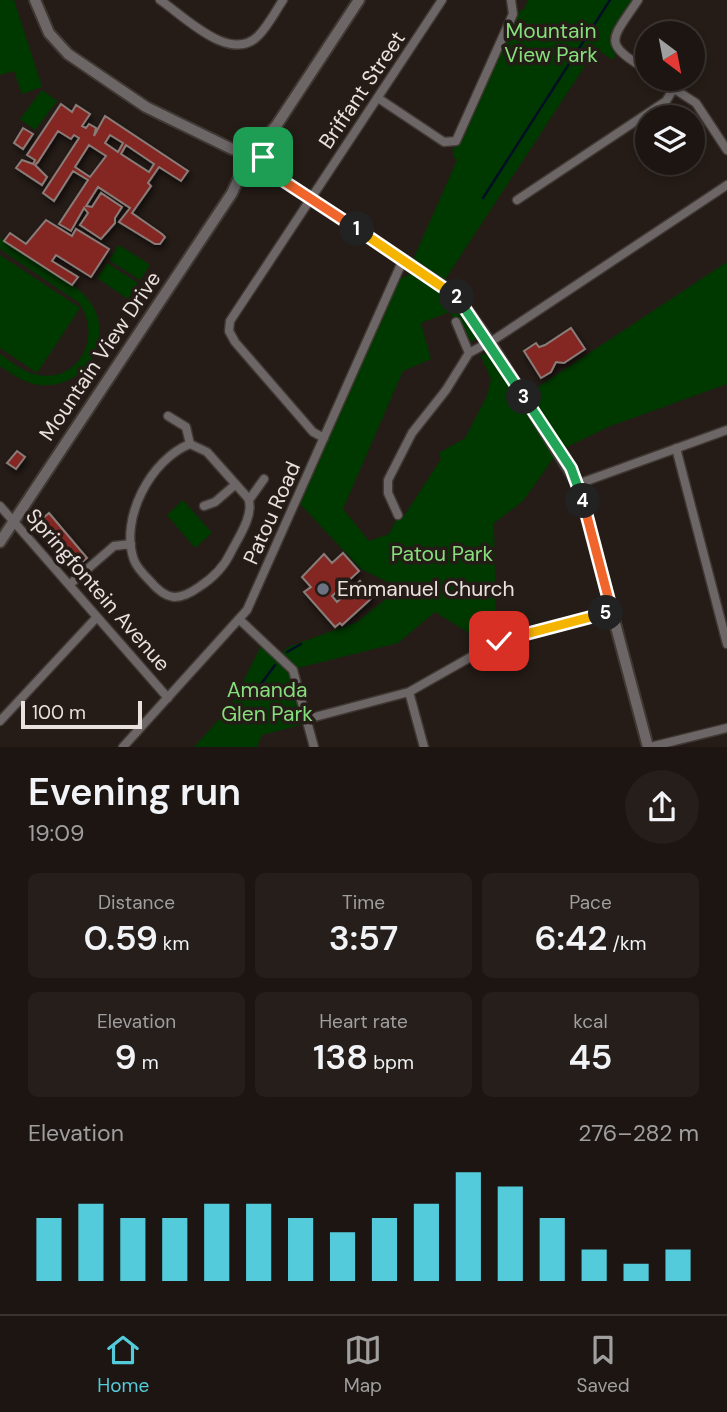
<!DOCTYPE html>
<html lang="en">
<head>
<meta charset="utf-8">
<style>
  body { margin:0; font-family:"DM Sans",sans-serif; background:#251e1a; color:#f1f3f6; height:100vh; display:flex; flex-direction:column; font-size:26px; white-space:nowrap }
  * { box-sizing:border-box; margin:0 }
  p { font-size:23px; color:#a09f9f }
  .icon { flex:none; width:38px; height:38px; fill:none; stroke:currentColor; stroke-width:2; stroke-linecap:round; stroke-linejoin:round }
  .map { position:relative; height:747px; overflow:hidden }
  .panel { display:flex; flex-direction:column; background:#1c1511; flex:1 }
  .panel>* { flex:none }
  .needle { width:46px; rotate:148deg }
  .fabs { position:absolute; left:635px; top:21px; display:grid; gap:14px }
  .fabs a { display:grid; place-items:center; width:70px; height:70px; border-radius:50%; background:#1c1511; box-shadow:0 4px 10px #0003,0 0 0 2px #3a3431; font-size:35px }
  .scale { position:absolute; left:21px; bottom:18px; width:121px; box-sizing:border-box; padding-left:7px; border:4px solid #e8e1de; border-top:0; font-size:19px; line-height:24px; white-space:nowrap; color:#e8e1de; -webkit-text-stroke:5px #251c17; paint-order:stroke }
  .pin { position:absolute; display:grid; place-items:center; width:60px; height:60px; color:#fff; margin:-30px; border-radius:14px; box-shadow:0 4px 10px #0006 }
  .km { position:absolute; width:35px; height:35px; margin:-18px; border-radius:50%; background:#222; color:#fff; font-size:19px; line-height:35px; text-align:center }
  .round { display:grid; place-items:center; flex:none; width:74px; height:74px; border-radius:37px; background:#251e1a }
  .overview { display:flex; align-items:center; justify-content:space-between; height:119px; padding:0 28px }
  h1 { font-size:38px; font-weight:600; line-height:52px }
  .stats { display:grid; grid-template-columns:repeat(3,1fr); gap:10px; height:119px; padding:7px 28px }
  .stats div { display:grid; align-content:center; border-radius:10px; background:#251e1a; text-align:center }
  .stats b { font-size:35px; font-weight:600 }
  .stats small { font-size:19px; font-weight:400 }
  .stats p { font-size:19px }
  .chart { height:196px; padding:14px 28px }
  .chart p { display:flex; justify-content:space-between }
  .chart svg { width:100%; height:126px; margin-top:7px; stroke:#53cbda; stroke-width:6 }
  .dock { display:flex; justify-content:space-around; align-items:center; height:98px; border-top:2px solid #3a3431; background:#1c1511; font-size:19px; color:#a09f9f }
  .dock a { display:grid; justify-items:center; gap:4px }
  .dock .selected { color:#53cbda }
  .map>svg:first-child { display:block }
  .green { fill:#003900 }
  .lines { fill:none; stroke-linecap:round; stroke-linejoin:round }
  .stream { stroke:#010f25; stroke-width:2.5 }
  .building { fill:#842720; stroke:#897b79; stroke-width:2; fill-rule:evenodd; filter:url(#shadow) }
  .minor-casing { stroke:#403833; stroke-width:11 }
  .tertiary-casing { stroke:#403833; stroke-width:14 }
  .minor { stroke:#6c6667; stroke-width:8 }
  .tertiary { stroke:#6c6667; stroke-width:10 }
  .split-1-casing { stroke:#fff; stroke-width:14 }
  .split-2-casing { stroke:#fff; stroke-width:14 }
  .split-3-casing { stroke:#fff; stroke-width:14 }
  .split-4-casing { stroke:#fff; stroke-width:14 }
  .split-5-casing { stroke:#fff; stroke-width:14 }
  .split-6-casing { stroke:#fff; stroke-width:14 }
  .split-1 { stroke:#f0652b; stroke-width:9 }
  .split-2 { stroke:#f5b400; stroke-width:9 }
  .split-3 { stroke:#22a559; stroke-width:9 }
  .split-4 { stroke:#22a559; stroke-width:9 }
  .split-5 { stroke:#f0652b; stroke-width:9 }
  .split-6 { stroke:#f5b400; stroke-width:9 }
  .worship-dot { fill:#6b7280; stroke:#251c17; stroke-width:2.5 }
  .labels { text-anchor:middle; stroke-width:7; stroke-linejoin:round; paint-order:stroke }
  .park-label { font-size:21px; fill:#86df7d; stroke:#251c17 }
  .street-label { font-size:21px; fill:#e8e1de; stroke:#251c17 }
  .poi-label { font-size:21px; fill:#e8e1de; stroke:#251c17; text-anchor:start }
</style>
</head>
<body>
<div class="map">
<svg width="727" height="747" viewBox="0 0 727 747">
  <defs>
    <filter id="shadow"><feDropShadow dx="2" dy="4" stdDeviation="3.5" flood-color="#0009"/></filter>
  </defs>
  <rect width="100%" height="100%" fill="#251c17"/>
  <path class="green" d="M 0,0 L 14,0 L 42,87 L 22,94 L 14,71 L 0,75 Z
    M 528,0 L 633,0 L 610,36 L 615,56 L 613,60 L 596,49 L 444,281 L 413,260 L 457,160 L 453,157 L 454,148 L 462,141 L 520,10 L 524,10 Z
    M 42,90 L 57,101 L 35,130 L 20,119 Z
    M 0,238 C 25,255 77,280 92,305 C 115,343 82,390 39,385 C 24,383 12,374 0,366 L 0,354 C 12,362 24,373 38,375 C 81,383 103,333 78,302 L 0,249 Z
    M 119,245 L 150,265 L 140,280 L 109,260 Z
    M 0,255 L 80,308 L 37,373 L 0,348 Z
    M 727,262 L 727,384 L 608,427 L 565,448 L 529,393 Z
    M 107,263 L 138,283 L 128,299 L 97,278 Z
    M 412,273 L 454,301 L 477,337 L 472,342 L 449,312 L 421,323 L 431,359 L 403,371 L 343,509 L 369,541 L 389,534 L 396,520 L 404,516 L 441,459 L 439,453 L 465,438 L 487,396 L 491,379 L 480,354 L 490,355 L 555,456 L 523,501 L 494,523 L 496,637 L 485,643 L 435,612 L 398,643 L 298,668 L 281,654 L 288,647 L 357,622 L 400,588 L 361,569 L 300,504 L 400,279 Z
    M 183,500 L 212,533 L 195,548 L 167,515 Z
    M 261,646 L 290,674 L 304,724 L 262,735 L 257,747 L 194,747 L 231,706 Z"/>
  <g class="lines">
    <path class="stream" d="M 483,198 L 610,0
      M 287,652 L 301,644
      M 261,684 L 275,665"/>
  </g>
  <path class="building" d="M 61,104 L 72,112 L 76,105 L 90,114 L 82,126 L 86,128 L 89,124 L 96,128 L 94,136 L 105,116 L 188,171 L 181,181 L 159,167 L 148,183 L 151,186 L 132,213 L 162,234 L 165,237 L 160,244 L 155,244 L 119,222 L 130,208 L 98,187 L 86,206 L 92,207 L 101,193 L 122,207 L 115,218 L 115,223 L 101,239 L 80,225 L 88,213 L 84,208 L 71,231 L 59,224 L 88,180 L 73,171 L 54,201 L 43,193 L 79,138 L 74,135 L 71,139 L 58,131 L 38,162 L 35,165 L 47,177 L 42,185 L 16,168 L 22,160 L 33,164 L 35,160 L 27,155 ZM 110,135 L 123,143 L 118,152 L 105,143 ZM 89,145 L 106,156 L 90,177 L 75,167 ZM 126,145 L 154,164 L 149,172 L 121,154 Z
    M 23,128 L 33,134 L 23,149 L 14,143 Z
    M 46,220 L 72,236 L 76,229 L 109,249 L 91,277 L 56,255 L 52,261 L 78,277 L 72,285 L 4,241 L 10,233 L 26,244 Z
    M 571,328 L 585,349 L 564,363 L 556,362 L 551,372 L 541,378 L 524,351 L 536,343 L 539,347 L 545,345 Z
    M 17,451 L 25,457 L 16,469 L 7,463 Z
    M 49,513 L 87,558 L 72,571 L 34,526 Z
    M 343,553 L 359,571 L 332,596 L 337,602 L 360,581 L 373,597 L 342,625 L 340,623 L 335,627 L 304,592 L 311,587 L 302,577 L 324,554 L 332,563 Z"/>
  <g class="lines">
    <defs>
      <path id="minor" d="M 160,0 C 184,16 230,64 258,36 C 268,26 275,12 283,0
        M 638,0 C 610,42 602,42 648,71
        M 659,79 L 696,103 L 727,150
        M 378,98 L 444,142 L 456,141 L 513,14 L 511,0
        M 517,200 L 666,101 L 674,88
        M 456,322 L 469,353
        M 168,416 L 186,427 L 190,444 C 151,459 119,519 134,560 C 137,568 144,575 150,581 C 166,600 178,602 199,587 C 213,578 224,567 231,552 C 238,538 255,514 248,498 L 207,452 L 190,444
        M 324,438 L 313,432 L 235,342 L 229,331 L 230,321 L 442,0
        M 676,448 L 727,644
        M 578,484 L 727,430
        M 249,500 L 264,479
        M 0,506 L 168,698
        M 204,506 L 215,502 L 236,484
        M 398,515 L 388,493 L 388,480 L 412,433 L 446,390 L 469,353 L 495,339 L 727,185
        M 69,585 L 114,546 L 131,544
        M 240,620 L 293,670 L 314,747
        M 409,692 L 424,747
        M 307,719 L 409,692 L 499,641 L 612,612
        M 0,721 L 97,617
        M 123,747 L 247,610 L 403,260
        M 650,747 L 727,728"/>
      <path id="tertiary" d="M 35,0 L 49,33 L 68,54 L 146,107 L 232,149 L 248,152
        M 254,150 L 276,126 L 359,0
        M 276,176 L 249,168 L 245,162 L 246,155 L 251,151 L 260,152 L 276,176 L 456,295 L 489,341 L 578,484 L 648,747
        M 0,542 L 232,193 L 245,165"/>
    </defs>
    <use href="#minor" class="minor-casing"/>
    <use href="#tertiary" class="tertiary-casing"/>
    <use href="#minor" class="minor"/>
    <use href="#tertiary" class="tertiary"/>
  </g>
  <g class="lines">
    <defs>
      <path id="split-1" d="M 263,157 L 276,176 L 357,229"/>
      <path id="split-2" d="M 357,229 L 457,297"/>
      <path id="split-3" d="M 457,297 L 524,397"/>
      <path id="split-4" d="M 524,397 L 571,468 L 583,501"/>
      <path id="split-5" d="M 583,501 L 612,612 L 606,613"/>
      <path id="split-6" d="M 499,641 L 606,613"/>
    </defs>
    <use href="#split-1" class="split-1-casing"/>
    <use href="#split-2" class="split-2-casing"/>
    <use href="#split-3" class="split-3-casing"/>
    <use href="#split-4" class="split-4-casing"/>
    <use href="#split-5" class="split-5-casing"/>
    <use href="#split-6" class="split-6-casing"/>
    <use href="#split-1" class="split-1"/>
    <use href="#split-2" class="split-2"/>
    <use href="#split-3" class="split-3"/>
    <use href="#split-4" class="split-4"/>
    <use href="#split-5" class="split-5"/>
    <use href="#split-6" class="split-6"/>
  </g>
  <circle class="worship-dot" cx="323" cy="589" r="7"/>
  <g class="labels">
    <g class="park-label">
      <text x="551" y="38">Mountain<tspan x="551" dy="24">View Park</tspan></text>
      <text x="442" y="561">Patou Park</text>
      <text x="267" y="697">Amanda<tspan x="267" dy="24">Glen Park</tspan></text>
    </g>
    <g class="street-label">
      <text transform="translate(362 90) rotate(-56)" y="7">Briffant Street</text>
      <text transform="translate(100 356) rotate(-56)" y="7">Mountain View Drive</text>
      <text transform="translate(272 513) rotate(-66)" y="7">Patou Road</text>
      <text transform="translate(98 590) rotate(49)" y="7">Springfontein Avenue</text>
    </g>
    <g class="poi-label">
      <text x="337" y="596">Emmanuel Church</text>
    </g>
  </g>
</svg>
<div class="fabs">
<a><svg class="needle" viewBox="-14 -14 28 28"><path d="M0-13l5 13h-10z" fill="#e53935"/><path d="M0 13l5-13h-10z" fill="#a09f9f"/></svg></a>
<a><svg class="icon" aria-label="layers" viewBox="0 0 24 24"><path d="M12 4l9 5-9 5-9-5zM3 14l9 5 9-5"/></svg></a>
</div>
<div class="scale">100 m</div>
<div class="pin" style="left:263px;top:157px;background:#1e9e55"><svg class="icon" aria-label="arrive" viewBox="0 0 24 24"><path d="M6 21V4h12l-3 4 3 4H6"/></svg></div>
<div class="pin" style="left:499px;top:641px;background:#d93025"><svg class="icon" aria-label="check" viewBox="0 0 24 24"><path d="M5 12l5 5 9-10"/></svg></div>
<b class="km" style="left:357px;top:229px">1</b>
<b class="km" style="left:457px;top:297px">2</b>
<b class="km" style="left:524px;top:397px">3</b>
<b class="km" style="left:583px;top:501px">4</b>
<b class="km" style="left:606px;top:613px">5</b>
</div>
<section class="panel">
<div class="overview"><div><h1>Evening run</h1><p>19:09</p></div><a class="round"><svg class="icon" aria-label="share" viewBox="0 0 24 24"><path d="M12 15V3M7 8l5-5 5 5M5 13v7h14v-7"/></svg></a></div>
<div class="stats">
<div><p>Distance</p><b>0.59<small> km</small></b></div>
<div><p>Time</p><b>3:57</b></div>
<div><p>Pace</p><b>6:42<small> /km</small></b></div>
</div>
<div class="stats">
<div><p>Elevation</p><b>9<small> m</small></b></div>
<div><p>Heart rate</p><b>138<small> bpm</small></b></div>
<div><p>kcal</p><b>45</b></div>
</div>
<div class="chart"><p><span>Elevation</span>276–282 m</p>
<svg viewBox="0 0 160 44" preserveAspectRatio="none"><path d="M5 44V22M15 44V17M25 44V22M35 44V22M45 44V17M55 44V17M65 44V22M75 44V27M85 44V22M95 44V17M105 44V6M115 44V11M125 44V22M135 44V33M145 44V38M155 44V33"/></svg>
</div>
</section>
<nav class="dock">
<a class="selected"><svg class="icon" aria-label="home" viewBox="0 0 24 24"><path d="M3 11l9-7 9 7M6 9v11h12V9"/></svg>Home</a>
<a><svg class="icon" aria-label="map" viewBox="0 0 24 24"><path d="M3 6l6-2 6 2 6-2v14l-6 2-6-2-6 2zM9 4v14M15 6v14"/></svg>Map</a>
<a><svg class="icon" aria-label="saved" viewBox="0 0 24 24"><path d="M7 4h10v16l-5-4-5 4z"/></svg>Saved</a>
</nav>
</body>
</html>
